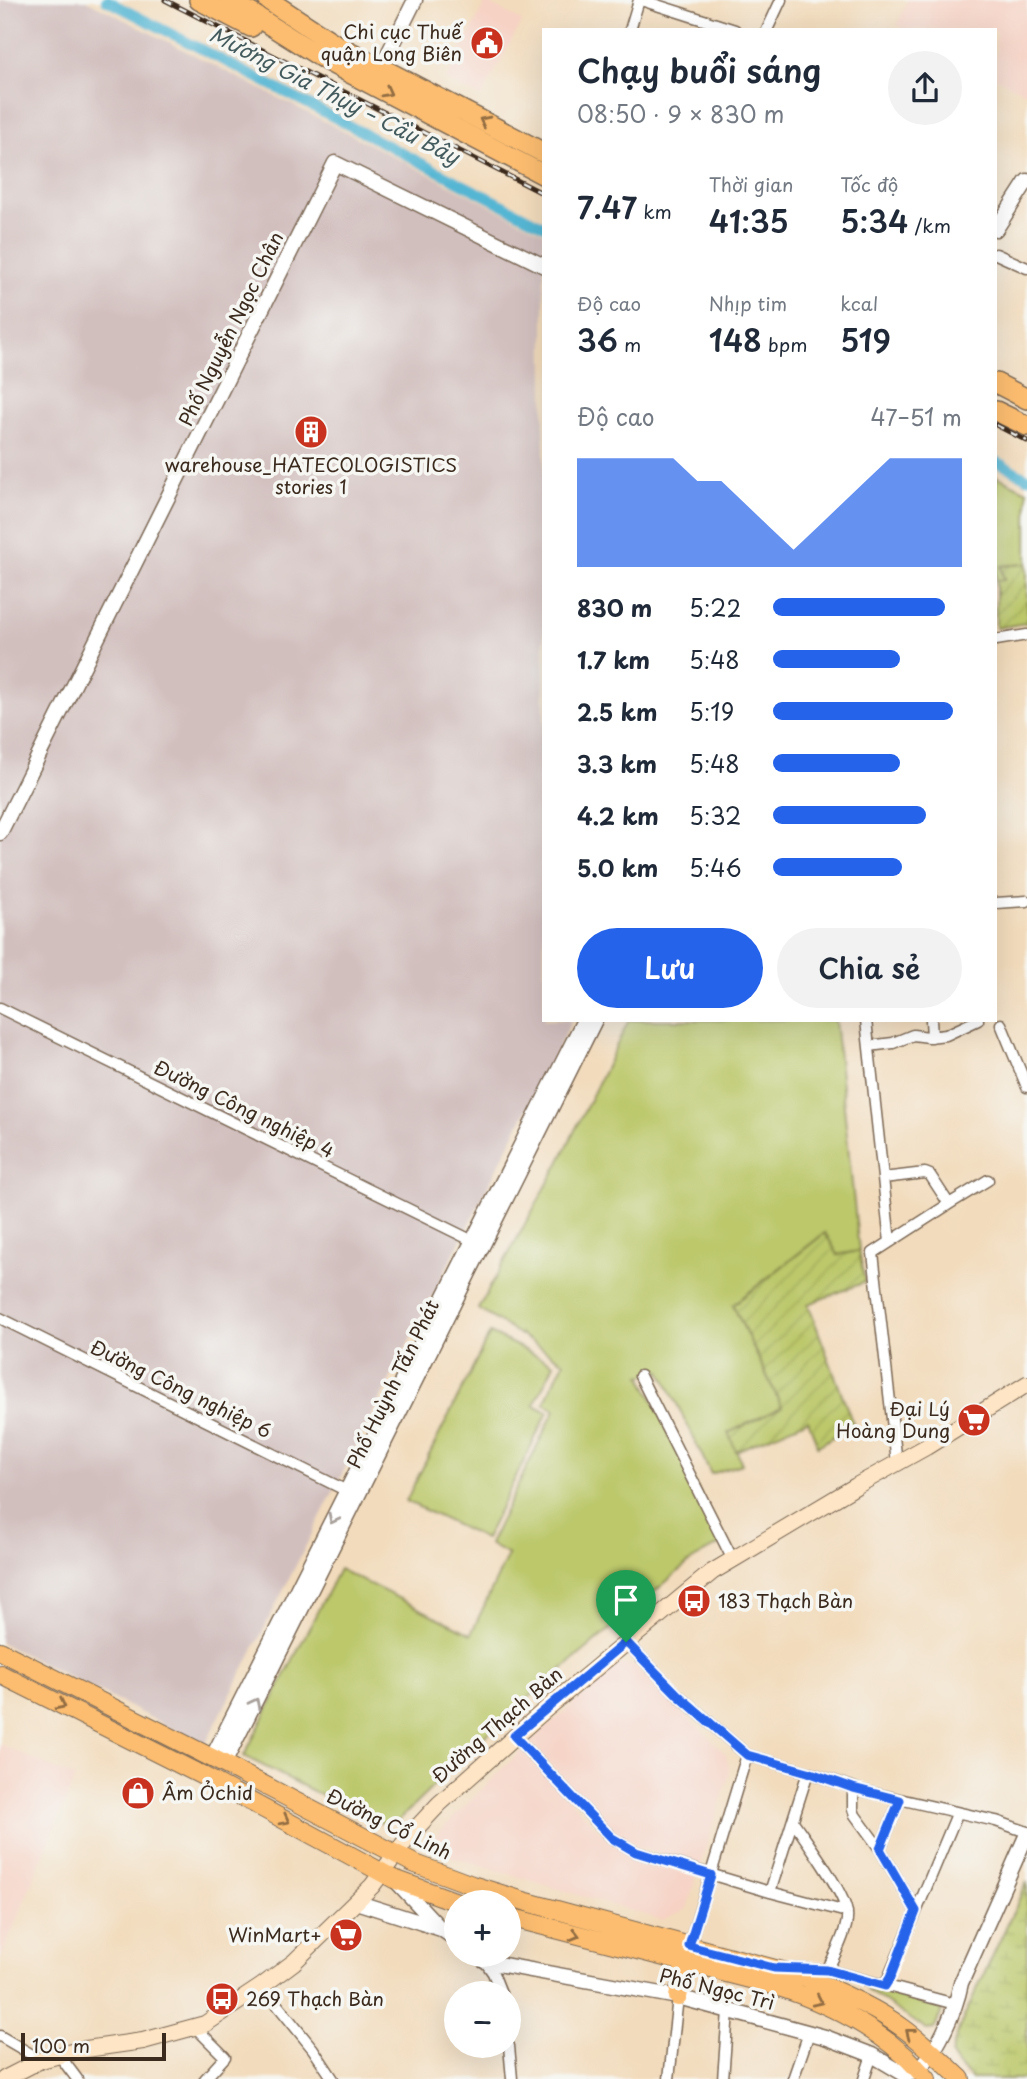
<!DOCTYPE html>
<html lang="vi">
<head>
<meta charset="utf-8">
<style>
  body { margin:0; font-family:"Playpen Sans",sans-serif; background:#f2f2f3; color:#1f2937; height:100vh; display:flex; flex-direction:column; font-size:26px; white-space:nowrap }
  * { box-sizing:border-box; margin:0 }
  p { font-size:23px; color:#747a83 }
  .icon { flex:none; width:38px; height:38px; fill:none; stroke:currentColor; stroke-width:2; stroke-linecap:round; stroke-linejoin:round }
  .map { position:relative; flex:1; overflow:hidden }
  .side { position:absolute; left:542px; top:28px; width:455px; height:994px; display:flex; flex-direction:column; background:#fff; border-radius:0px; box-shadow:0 7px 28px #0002 }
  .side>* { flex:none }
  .buttons { position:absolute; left:444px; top:1890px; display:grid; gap:14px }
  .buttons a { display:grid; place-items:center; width:77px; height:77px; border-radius:50%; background:#fff; box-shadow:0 7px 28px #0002; font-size:35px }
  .scale { position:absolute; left:21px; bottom:18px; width:145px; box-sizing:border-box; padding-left:7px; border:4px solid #3b2a1e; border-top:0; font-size:19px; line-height:24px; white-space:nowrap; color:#3b2a1e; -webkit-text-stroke:5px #f6f6f2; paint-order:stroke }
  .pin { position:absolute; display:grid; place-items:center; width:60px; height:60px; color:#fff; margin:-72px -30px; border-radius:50% 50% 50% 0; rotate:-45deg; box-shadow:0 0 7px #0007 }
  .pin .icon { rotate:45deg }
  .round { display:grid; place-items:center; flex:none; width:74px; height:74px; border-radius:37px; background:#f2f2f3 }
  .summary { display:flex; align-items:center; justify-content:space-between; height:119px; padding:0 35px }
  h1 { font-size:32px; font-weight:600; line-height:52px }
  .stats { display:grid; grid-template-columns:repeat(3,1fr); gap:10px; height:119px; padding:7px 35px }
  .stats div { display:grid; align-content:center }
  .stats b { font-size:30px; font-weight:600 }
  .stats small { font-size:19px; font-weight:400 }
  .stats p { font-size:19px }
  .chart { height:196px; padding:14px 35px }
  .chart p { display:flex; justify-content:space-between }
  .chart svg { width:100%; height:126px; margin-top:7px; fill:#2563eb; opacity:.7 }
  .button { display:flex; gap:14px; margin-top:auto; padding:14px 35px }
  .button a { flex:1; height:80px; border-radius:42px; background:#2563eb; color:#fff; font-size:28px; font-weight:600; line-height:80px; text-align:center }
  .button a+a { background:#f2f2f3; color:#1f2937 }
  ul { padding:0 35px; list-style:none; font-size:23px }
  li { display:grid; grid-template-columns:112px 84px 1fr; align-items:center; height:52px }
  li i { height:18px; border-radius:9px; background:#2563eb }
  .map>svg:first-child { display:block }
  .built { fill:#f6d2c4 }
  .industrial { fill:#d1bfbe }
  .grass { fill:#bcc86a; stroke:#7c7944; stroke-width:2 }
  .wetland { fill:url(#wetland-marsh); stroke:#7c7944; stroke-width:2 }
  .garden { fill:url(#garden-furrows); stroke:#7c7944; stroke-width:2 }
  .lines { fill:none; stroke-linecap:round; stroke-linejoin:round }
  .canal { stroke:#54b6d3; stroke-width:10 }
  .minor-casing { stroke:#7b6855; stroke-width:13 }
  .tertiary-casing { stroke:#7b6855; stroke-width:17 }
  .secondary-casing { stroke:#7b6855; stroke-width:18 }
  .primary-casing { stroke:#7b6855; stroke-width:20 }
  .trunk-casing { stroke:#7b6855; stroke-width:22 }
  .minor { stroke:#fff; stroke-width:10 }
  .tertiary { stroke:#fff; stroke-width:14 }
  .secondary { stroke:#fee5c5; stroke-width:16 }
  .primary { stroke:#fcbd6f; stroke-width:18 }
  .trunk { stroke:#fcbd6f; stroke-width:19 }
  .rail-casing { stroke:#3b2a1e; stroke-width:5 }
  .rail { stroke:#f6f6f2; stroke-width:2.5; stroke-dasharray:8; stroke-linecap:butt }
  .oneway { stroke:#926c42 }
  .oneway2 { stroke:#a79f9a }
  .route-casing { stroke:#fff; stroke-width:14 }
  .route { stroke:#2563eb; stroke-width:9 }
  .labels { text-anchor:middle; stroke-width:7; stroke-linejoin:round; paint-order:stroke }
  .poi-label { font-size:19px; fill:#3b2a1e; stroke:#f6f6f2; text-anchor:end }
  .street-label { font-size:19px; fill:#3b2a1e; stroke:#f6f6f2 }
  .water-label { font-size:21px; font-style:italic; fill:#445b5d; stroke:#f6f6f2 }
</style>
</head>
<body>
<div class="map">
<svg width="1027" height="2079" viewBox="0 0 1027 2079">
  <defs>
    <pattern id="wetland-marsh" width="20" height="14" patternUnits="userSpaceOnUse" patternTransform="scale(1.75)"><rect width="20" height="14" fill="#bcc86a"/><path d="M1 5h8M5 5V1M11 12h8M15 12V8" fill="none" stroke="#a2ac5b"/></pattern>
    <pattern id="garden-furrows" width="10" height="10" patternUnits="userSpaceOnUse" patternTransform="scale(1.75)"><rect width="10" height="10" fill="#bcc86a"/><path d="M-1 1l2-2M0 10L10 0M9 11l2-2" fill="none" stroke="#a2ac5b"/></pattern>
  </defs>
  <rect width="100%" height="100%" fill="#f6f6f2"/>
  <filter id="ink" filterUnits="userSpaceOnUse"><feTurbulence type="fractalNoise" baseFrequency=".0143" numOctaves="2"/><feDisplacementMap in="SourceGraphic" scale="14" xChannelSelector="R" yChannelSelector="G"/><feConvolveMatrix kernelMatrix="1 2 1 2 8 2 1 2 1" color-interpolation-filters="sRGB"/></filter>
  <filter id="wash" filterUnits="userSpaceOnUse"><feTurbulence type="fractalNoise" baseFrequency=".00686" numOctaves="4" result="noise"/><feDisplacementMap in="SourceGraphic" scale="28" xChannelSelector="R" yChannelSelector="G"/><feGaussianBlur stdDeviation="1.57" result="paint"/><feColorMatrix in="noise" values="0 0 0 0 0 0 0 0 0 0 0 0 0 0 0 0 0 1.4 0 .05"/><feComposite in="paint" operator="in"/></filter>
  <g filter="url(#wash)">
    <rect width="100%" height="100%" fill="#f2dbbc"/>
    <path class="built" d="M 908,0 L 1027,0 L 1027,93 L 996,78 L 996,30 L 906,30 L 897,25 Z
      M 486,2 L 522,21 L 481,98 L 446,80 Z
      M 619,1664 L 635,1666 L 726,1754 L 730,1772 L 700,1866 L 635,1846 L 612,1833 L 530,1742 Z
      M 0,1744 L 75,1778 L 0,1960 Z
      M 522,1750 L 610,1842 L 697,1875 L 687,1909 L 662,1920 L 436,1852 L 433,1838 Z"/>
    <path class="industrial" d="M 0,0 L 86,0 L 544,233 L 544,1020 L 572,1020 L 205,1745 L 0,1642 Z"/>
    <path class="grass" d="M 996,476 L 1027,491 L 1027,564 L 1001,566 L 1004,581 L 996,581 Z
      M 629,1020 L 835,1020 L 859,1251 L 838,1255 L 825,1233 L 733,1305 L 782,1407 L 729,1433 L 742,1464 L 711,1474 L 661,1371 L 641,1376 L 724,1542 L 692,1560 L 495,1726 L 399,1820 L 376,1823 L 244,1756 L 339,1569 L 471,1634 L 508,1555 L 489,1544 L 555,1410 L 544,1403 L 564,1362 L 478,1309 L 558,1165 Z
      M 490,1333 L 554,1364 L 534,1405 L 548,1412 L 485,1539 L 406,1501 Z
      M 866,1989 L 943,2009 L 934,2029 L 927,2030 Z"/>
    <path class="wetland" d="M 1027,1882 L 1027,2079 L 972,2079 L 961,2069 L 951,2054 L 959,2028 Z"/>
    <path class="garden" d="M 1027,564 L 1027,623 L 996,628 L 996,581 L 1004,580 L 1001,566 Z
      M 825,1233 L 838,1255 L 859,1251 L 865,1282 L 808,1304 L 853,1424 L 818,1446 L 808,1420 L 736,1451 L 728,1433 L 782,1407 L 733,1305 Z"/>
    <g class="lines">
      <path class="canal" d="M 106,0 L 544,226
        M 996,461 L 1027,478"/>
    </g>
  </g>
  <g filter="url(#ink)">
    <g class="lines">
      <defs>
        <path id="minor" d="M 641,0 L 735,30
          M 630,30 L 639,0
          M 767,30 L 781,0
          M 996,254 L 1027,268
          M 996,640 L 1027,635
          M 996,903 L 1027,901
          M 0,1008 L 473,1241
          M 866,1020 L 883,1178 L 925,1173 L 930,1175 L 949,1204 L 988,1180
          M 931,1020 L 932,1037
          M 1001,1024 L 1027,1087
          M 869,1046 L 893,1043 L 913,1035 L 929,1037 L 946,1035 L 978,1020
          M 883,1178 L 890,1242
          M 0,1318 L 347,1491
          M 640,1376 L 733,1560
          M 897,1463 L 873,1253 L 949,1204
          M 626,1642 L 678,1695 L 747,1755 L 808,1772 L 860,1790 L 996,1821 L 1027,1832
          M 514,1736 L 612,1838 L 636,1852 L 770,1892 L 847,1912
          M 853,1788 L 853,1809 L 855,1815 L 880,1849 L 916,1911
          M 793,1821 C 805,1839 846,1894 847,1914 C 849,1927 834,1957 827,1970
          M 880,1849 L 900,1800
          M 770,1892 L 808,1772
          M 689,1946 L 747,1755
          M 484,1960 L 493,1973 L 501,1993
          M 794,1969 L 827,1970 L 955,2004
          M 262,1986 L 313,2049 L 333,2079
          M 885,1986 L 957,1814
          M 195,2027 L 225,2057 L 205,2079
          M 0,2036 L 41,2060
          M 509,2046 L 512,2079
          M 59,2055 L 77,2079
          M 669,2079 L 678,1997
          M 723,2079 L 728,2011
          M 793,2079 L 809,2033
          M 864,2079 L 872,2055"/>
        <path id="tertiary" d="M 381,68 L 415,0
          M 996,229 L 1027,181
          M 0,833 L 335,163 L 544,266
          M 212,1758 L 584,1020
          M 224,1764 L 595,1020
          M 396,1881 L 440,1928
          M 356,1902 L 441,1929 L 457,1940
          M 477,1955 L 484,1960 L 498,1964 L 678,1997 L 825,2037 L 872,2055 L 904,2074 L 913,2073 C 936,2058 956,2009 961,1983 L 1027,1834"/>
        <path id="secondary" d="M 4,2079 L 41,2060 L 79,2050 L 143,2041 L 205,2024 L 262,1986 L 294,1962 L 372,1886 L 410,1835 L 439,1804 L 546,1709 L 712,1572 L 856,1486 L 926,1447 L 1027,1384"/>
        <path id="primary" d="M 0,1651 L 222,1763 L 413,1863 L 472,1885 L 527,1902 L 805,1977 C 838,1992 873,2006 903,2028 C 924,2043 942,2061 961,2079
          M 0,1674 L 203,1776 L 394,1879 L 457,1902
          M 509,1917 L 773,1985 C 820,2000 867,2022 904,2055 C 912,2062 919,2071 927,2079
          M 678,1997 L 685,1962"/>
        <path id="trunk" d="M 199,0 L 251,27
          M 230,0 L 327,61 L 544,175
          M 268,0 L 335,44 L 544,153
          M 996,383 L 1027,399
          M 996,411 L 1027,426"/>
      </defs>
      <use href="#minor" class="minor-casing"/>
      <use href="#tertiary" class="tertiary-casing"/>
      <use href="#secondary" class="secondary-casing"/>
      <use href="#primary" class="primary-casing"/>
      <use href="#trunk" class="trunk-casing"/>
      <use href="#minor" class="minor"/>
      <use href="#tertiary" class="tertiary"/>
      <use href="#secondary" class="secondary"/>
      <use href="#primary" class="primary"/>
      <use href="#trunk" class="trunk"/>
      <defs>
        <path id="rail" d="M 165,0 L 544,194
          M 996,425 L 1027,441"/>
      </defs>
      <use href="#rail" class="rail-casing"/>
      <use href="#rail" class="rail"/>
    </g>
    <defs><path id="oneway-chevron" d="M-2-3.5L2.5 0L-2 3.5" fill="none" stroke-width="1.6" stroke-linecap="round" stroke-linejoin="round" transform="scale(1.75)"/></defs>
    <g class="oneway">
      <use href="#oneway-chevron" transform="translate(387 92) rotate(28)"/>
      <use href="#oneway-chevron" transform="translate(484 121) rotate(-153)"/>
      <use href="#oneway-chevron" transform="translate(61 1705) rotate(27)"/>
      <use href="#oneway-chevron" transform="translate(285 1820) rotate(28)"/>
      <use href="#oneway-chevron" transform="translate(575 1935) rotate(15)"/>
      <use href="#oneway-chevron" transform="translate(818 2001) rotate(25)"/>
      <use href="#oneway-chevron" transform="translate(910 2033) rotate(-142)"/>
    </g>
    <g class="oneway2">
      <use href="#oneway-chevron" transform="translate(333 1519) rotate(117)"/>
      <use href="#oneway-chevron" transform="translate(255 1703) rotate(-63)"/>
    </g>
  </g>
  <g class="lines" filter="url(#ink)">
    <defs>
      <path id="route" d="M 626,1642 L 678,1695 L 747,1755 L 808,1772 L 853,1788 L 900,1800 L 880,1849 L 916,1911 L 890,1978 L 885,1986 L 827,1970 L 774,1968 L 689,1946 L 711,1875 L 636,1852 L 612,1838 L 514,1736 Z"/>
    </defs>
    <use href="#route" class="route-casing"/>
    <use href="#route" class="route"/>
  </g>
  <defs>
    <symbol id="civic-disc" viewBox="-11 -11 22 22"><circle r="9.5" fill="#c8321e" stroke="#f6f6f2"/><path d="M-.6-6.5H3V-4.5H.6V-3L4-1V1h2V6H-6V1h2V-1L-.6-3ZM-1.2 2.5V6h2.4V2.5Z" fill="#fff"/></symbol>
    <symbol id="building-disc" viewBox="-11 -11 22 22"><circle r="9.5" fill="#c8321e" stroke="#f6f6f2"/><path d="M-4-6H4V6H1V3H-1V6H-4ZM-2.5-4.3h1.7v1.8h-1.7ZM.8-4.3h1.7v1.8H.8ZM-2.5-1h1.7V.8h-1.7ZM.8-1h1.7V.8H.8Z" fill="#fff"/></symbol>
    <symbol id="supermarket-disc" viewBox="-11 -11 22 22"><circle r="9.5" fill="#c8321e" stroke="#f6f6f2"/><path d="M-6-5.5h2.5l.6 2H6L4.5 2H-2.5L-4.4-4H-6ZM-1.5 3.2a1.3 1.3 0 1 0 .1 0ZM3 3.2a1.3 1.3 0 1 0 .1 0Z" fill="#fff"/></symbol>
    <symbol id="bus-disc" viewBox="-11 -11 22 22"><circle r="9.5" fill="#c8321e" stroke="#f6f6f2"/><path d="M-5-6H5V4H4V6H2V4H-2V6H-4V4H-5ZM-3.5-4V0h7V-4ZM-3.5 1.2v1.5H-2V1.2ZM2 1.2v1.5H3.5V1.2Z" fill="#fff"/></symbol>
    <symbol id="shop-disc" viewBox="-11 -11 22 22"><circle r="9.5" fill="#c8321e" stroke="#f6f6f2"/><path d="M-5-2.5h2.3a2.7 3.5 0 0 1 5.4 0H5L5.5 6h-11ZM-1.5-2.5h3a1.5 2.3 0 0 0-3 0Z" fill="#fff"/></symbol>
  </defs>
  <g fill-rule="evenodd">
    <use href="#civic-disc" x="468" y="24" width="38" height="38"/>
    <use href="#building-disc" x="292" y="413" width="38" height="38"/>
    <use href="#supermarket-disc" x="955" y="1401" width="38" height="38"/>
    <use href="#bus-disc" x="675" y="1582" width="38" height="38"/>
    <use href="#shop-disc" x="119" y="1774" width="38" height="38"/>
    <use href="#supermarket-disc" x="327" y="1916" width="38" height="38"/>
    <use href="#bus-disc" x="203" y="1980" width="38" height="38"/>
  </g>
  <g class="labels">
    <g class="poi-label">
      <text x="462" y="39">Chi cục Thuế<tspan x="462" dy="22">quận Long Biên</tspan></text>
      <text x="311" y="472" text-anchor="middle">warehouse_HATECOLOGISTICS<tspan x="311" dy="22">stories 1</tspan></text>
      <text x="950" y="1416">Đại Lý<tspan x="950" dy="22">Hoàng Dung</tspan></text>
      <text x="718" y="1608" text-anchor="start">183 Thạch Bàn</text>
      <text x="162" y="1800" text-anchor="start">Âm Ỏchid</text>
      <text x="322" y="1942">WinMart+</text>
      <text x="246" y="2006" text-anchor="start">269 Thạch Bàn</text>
    </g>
    <g class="street-label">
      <text transform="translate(231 329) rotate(-64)" y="7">Phố Nguyễn Ngọc Chân</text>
      <text transform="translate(244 1109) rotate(26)" y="7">Đường Công nghiệp 4</text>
      <text transform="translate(393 1384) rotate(-64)" y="7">Phố Huỳnh Tấn Phát</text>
      <text transform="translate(181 1389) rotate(26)" y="7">Đường Công nghiệp 6</text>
      <text transform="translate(497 1725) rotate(-41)" y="7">Đường Thạch Bàn</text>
      <text transform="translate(389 1824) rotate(26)" y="7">Đường Cổ Linh</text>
      <text transform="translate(717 1989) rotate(14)" y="7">Phố Ngọc Trì</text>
    </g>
    <g class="water-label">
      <text transform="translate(334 96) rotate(27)" y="7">Mương Gia Thụy – Cầu Bây</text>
    </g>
  </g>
</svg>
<div class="buttons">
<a>+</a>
<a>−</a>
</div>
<div class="scale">100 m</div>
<div class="pin" style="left:626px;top:1642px;background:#1e9e55"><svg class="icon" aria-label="arrive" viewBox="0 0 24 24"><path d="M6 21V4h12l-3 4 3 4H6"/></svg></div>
<section class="side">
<div class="summary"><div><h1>Chạy buổi sáng</h1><p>08:50 · 9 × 830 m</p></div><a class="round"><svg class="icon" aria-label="share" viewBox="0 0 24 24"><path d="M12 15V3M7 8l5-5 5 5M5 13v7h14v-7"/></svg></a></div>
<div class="stats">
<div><b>7.47<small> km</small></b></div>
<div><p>Thời gian</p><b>41:35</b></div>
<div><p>Tốc độ</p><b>5:34<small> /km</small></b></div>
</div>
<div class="stats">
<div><p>Độ cao</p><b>36<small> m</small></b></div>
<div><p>Nhịp tim</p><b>148<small> bpm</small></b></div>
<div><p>kcal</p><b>519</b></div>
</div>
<div class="chart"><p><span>Độ cao</span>47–51 m</p>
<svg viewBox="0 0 160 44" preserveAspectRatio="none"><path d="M0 44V6L10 6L20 6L30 6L40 6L50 14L60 14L70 22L80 30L90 38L100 30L110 22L120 14L130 6L140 6L150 6L160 6V44z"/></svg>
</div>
<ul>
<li><b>830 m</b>5:22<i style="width:91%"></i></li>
<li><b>1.7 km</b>5:48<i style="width:67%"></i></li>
<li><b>2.5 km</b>5:19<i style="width:95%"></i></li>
<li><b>3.3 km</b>5:48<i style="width:67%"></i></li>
<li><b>4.2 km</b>5:32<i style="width:81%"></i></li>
<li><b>5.0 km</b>5:46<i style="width:68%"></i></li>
</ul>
<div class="button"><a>Lưu</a><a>Chia sẻ</a></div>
</section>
</div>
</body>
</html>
